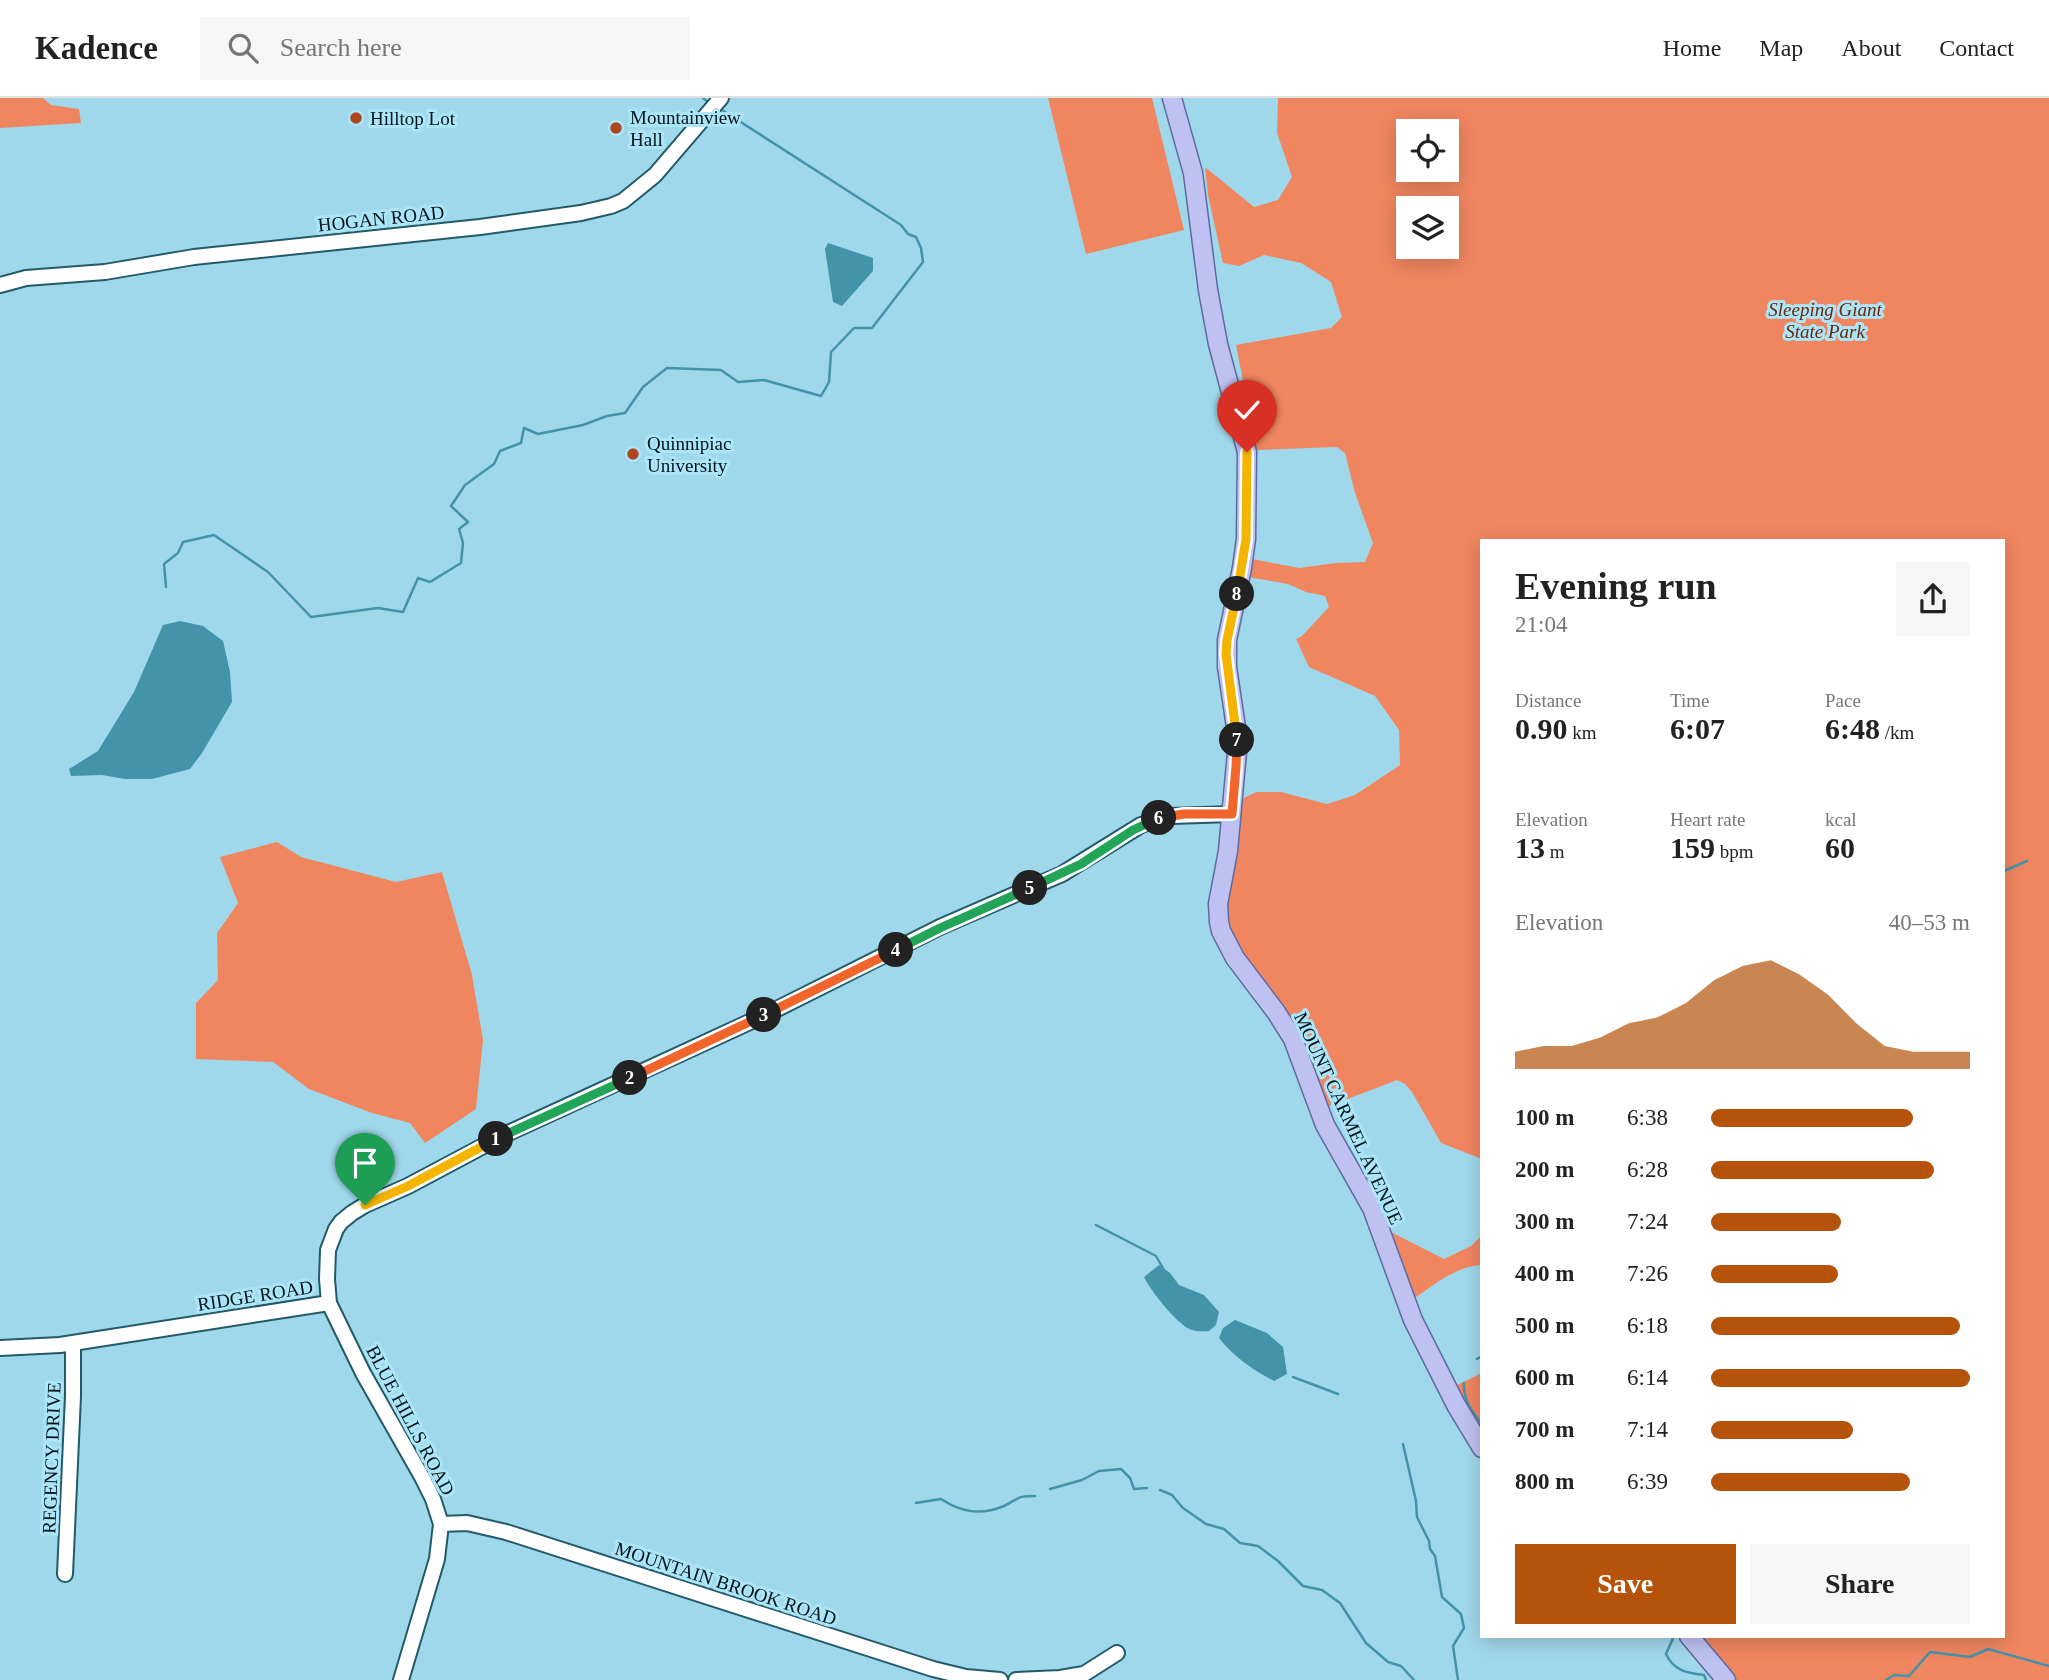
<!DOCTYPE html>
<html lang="en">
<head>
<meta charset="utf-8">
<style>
  body { margin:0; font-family:Georgia,serif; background:#f6f6f6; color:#222; height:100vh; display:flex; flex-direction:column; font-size:26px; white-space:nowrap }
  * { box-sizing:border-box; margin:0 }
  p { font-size:23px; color:#767676 }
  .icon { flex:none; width:38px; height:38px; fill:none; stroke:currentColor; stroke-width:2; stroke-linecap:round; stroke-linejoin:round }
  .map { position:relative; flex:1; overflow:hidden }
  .drawer { position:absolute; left:1480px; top:441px; width:525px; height:1099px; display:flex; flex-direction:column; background:#fff; border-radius:0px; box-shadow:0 4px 18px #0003 }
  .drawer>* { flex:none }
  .buttons { position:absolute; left:1396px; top:21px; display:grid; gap:14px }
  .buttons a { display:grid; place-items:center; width:63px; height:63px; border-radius:0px; background:#fff; box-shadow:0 4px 18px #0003; font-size:35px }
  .pin { position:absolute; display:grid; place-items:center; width:60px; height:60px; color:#fff; margin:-72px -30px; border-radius:50% 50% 50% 0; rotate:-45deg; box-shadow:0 0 7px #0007 }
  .pin .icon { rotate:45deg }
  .km { position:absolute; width:35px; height:35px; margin:-18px; border-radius:50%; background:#222; color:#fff; font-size:19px; line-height:35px; text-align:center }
  .round { display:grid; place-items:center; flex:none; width:74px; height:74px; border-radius:0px; background:#f6f6f6 }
  .head { display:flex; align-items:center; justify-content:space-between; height:119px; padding:0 35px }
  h1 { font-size:38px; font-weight:700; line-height:52px }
  .metrics { display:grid; grid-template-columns:repeat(3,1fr); gap:10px; height:119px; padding:7px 35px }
  .metrics div { display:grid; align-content:center }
  .metrics b { font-size:30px; font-weight:700 }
  .metrics small { font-size:19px; font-weight:400 }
  .metrics p { font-size:19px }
  .chart { height:196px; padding:14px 35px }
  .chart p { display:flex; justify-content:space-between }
  .chart svg { width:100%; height:126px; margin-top:7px; fill:#b45309; opacity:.7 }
  .action { display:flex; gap:14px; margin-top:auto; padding:14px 35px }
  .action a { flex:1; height:80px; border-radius:0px; background:#b45309; color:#fff; font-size:28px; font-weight:700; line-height:80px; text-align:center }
  .action a+a { background:#f6f6f6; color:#222 }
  ul { padding:0 35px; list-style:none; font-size:23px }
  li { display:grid; grid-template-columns:112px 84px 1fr; align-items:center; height:52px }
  li i { height:18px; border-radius:9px; background:#b45309 }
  header { display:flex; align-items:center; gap:42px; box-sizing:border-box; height:98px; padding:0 35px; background:#fff; border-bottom:2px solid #e0e0e0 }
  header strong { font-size:33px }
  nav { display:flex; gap:38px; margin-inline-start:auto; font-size:24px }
  .search { width:490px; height:63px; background:#f6f6f6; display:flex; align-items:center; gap:18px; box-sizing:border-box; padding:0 24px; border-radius:0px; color:#767676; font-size:26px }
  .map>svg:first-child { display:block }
  .green { fill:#f08660; fill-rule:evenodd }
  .water { fill:#4393ab }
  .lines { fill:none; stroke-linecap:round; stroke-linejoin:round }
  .stream { stroke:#4393ab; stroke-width:2.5 }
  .minor-casing { stroke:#225a6a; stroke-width:18 }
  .major-casing { stroke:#5f6aa0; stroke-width:21 }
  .minor { stroke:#fff; stroke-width:14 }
  .major { stroke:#bec1f1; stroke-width:18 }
  .split-1-casing { stroke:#fff; stroke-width:14 }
  .split-2-casing { stroke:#fff; stroke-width:14 }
  .split-3-casing { stroke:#fff; stroke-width:14 }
  .split-4-casing { stroke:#fff; stroke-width:14 }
  .split-5-casing { stroke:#fff; stroke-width:14 }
  .split-6-casing { stroke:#fff; stroke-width:14 }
  .split-7-casing { stroke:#fff; stroke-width:14 }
  .split-8-casing { stroke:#fff; stroke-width:14 }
  .split-9-casing { stroke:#fff; stroke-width:14 }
  .split-1 { stroke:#f5b400; stroke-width:9 }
  .split-2 { stroke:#22a559; stroke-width:9 }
  .split-3 { stroke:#f0652b; stroke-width:9 }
  .split-4 { stroke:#f0652b; stroke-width:9 }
  .split-5 { stroke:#22a559; stroke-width:9 }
  .split-6 { stroke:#22a559; stroke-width:9 }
  .split-7 { stroke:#f0652b; stroke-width:9 }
  .split-8 { stroke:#f5b400; stroke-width:9 }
  .split-9 { stroke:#f5b400; stroke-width:9 }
  .poi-dot { fill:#ad471e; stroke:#ade5f8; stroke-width:2.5 }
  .labels { text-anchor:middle; stroke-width:6; stroke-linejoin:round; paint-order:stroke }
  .poi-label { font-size:19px; fill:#01151b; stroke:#ade5f8; text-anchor:start }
  .street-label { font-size:19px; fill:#01151b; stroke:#ade5f8 }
  .park-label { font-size:19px; font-style:italic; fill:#6b270b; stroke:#ade5f8 }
</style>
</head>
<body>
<header>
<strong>Kadence</strong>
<div class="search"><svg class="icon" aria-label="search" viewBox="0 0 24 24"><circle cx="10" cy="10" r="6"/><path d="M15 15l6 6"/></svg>Search here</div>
<nav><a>Home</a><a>Map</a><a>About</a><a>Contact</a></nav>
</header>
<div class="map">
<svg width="2049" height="1582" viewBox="0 0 2049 1582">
  <rect width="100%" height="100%" fill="#a0d8eb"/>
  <path class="green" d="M 0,0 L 43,0 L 51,7 L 79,11 L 81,25 L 0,30 Z
    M 1048,0 L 1152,0 L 1184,132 L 1086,156 Z
    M 1278,0 L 2049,0 L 2049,1582 L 1734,1582 L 1697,1538 L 2004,1538 L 2004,443 L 1482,443 L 1482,1061 L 1441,1045 L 1412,994 L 1405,986 L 1397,982 L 1324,1010 L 1256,880 L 1225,824 L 1224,807 L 1242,701 L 1256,694 L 1281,694 L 1327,706 L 1355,697 L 1400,667 L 1399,632 L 1375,598 L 1309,569 L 1296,541 L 1302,538 L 1329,509 L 1325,498 L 1306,494 L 1288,486 L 1248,479 L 1252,461 L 1299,470 L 1336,465 L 1365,464 L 1373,445 L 1355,395 L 1345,355 L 1337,349 L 1258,352 L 1250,343 L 1239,300 L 1245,293 L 1236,247 L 1331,230 L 1342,219 L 1331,184 L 1301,165 L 1264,157 L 1239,168 L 1223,165 L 1208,97 L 1205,69 L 1254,109 L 1278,102 L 1292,79 L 1277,35 ZM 1409,33 L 1447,33 L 1447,72 L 1409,72 ZM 1409,110 L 1447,110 L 1447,149 L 1409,149 Z
    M 277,744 L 301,759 L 396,784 L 442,774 L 472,877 L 483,942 L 476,1011 L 425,1045 L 410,1025 L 372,1015 L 309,991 L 273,964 L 196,961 L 196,905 L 218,882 L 217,835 L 238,805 L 220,759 Z
    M 1389,1133 L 1444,1161 L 1471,1148 L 1482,1137 L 1482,1167 C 1457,1167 1433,1188 1413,1201 Z
    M 1482,1275 L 1482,1337 L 1453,1289 Z"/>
  <path class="water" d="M 828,145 L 873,160 L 873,173 L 842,208 L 833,204 L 825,151 Z
    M 180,523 L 203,528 L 223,543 L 230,574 L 232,604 L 202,655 L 190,671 L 152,681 L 125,681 L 102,677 L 71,678 L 69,671 L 98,653 L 134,594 L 163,527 Z
    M 1159,1167 L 1170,1175 L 1179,1187 L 1204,1197 L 1219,1214 L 1216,1227 L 1209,1233 C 1204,1233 1197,1234 1192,1232 C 1179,1229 1150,1192 1144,1179 Z
    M 1235,1222 L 1267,1235 L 1283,1249 L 1287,1276 L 1274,1283 C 1253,1272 1234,1259 1219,1240 L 1223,1230 Z"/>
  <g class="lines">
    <path class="stream" d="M 703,0 L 708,4
      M 166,489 L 164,466 L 178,455 L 183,444 L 214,437 L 268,474 L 311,519 L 378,510 L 403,514 L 418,480 L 430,484 L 461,465 L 463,445 L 459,431 L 468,424 L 451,408 L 465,387 L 494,366 L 500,353 L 521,345 L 524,330 L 538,336 L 583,327 L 607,318 L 625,315 L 643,289 L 667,270 L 721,272 L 738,284 L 764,282 L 821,298 L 829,284 L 831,254 L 854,230 L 872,230 L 923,164 L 921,150 L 916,139 L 908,136 L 901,127 L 722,12
      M 2004,773 L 2027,763
      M 1096,1127 L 1156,1158 L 1164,1172
      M 1477,1261 L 1482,1258
      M 1293,1279 L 1338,1296
      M 1464,1285 C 1463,1302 1472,1314 1482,1326
      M 1403,1346 L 1416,1403 L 1417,1419 L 1429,1443 L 1430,1451 L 1435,1458 L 1442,1499 L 1461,1516 L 1464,1530 L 1453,1548 L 1458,1582
      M 1050,1391 L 1082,1382 L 1099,1373 L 1121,1371 L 1130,1380 L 1134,1391 L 1147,1390
      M 1160,1392 L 1172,1397 L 1183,1410 L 1206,1426 L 1224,1431 L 1240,1445 L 1258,1448 L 1278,1463 L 1303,1488 L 1322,1492 L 1340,1505 L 1366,1545 L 1388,1564 L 1401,1568 L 1414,1582
      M 916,1405 L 941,1401 C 961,1414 980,1418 1004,1408 C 1019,1401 1015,1398 1035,1398
      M 1674,1538 L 1666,1556 C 1674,1573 1687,1575 1704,1577 L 1706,1582
      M 1886,1582 L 1894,1577 L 1909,1578 L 1930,1554 L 1970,1559 L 1988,1551 L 2049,1568"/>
    <defs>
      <path id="minor" d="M 0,187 L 26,180 L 105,174 L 194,159 L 480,129 L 581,115 L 611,108 L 623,103 L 655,77 L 721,0
        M 0,1250 L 60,1247 L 329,1205
        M 441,1426 L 467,1425 L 506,1434 L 933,1571 L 966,1579 L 1000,1582
        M 65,1476 L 73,1298 L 73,1245
        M 401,1582 L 437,1461 L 441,1426 L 433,1401 L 422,1379 L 363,1275 L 329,1205 L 327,1181 L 328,1152 L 336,1131 L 341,1124 L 352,1115 L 365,1107 L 408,1088 L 506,1036 L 765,917 L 940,829 L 1062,776 L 1141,727 L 1171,718 L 1232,716
        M 1016,1582 L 1060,1580 L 1084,1576 L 1117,1555"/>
      <path id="major" d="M 1172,0 L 1193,75 L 1208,192 L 1218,246 L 1247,354 L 1246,441 L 1242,470 L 1227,542 L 1227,569 L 1237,636 L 1237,654 L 1228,753 L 1218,806 L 1219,824 L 1221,833 L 1235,860 L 1276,914 L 1293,941 L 1325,1027 L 1372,1110 L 1413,1222 L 1456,1307 L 1482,1350
        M 1689,1538 L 1726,1582"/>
    </defs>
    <use href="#minor" class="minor-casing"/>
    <use href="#major" class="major-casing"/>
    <use href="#minor" class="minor"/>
    <use href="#major" class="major"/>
  </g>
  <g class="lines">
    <defs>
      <path id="split-1" d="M 365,1107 L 408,1088 L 496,1041"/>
      <path id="split-2" d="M 496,1041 L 630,980"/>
      <path id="split-3" d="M 630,980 L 764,917"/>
      <path id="split-4" d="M 764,917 L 896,852"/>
      <path id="split-5" d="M 896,852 L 940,830 L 1030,790"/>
      <path id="split-6" d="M 1030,790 L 1081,766 L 1133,732 L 1159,720"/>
      <path id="split-7" d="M 1159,720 L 1184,716 L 1232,716 L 1236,669 L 1237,642"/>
      <path id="split-8" d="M 1237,496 L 1227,542 L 1226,556 L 1237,642"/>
      <path id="split-9" d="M 1237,496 L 1246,441 L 1247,354"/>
    </defs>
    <use href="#split-1" class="split-1-casing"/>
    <use href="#split-2" class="split-2-casing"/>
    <use href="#split-3" class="split-3-casing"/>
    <use href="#split-4" class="split-4-casing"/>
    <use href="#split-5" class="split-5-casing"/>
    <use href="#split-6" class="split-6-casing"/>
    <use href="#split-7" class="split-7-casing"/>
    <use href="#split-8" class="split-8-casing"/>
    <use href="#split-9" class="split-9-casing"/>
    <use href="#split-1" class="split-1"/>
    <use href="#split-2" class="split-2"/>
    <use href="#split-3" class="split-3"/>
    <use href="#split-4" class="split-4"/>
    <use href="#split-5" class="split-5"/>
    <use href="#split-6" class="split-6"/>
    <use href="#split-7" class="split-7"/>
    <use href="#split-8" class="split-8"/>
    <use href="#split-9" class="split-9"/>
  </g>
  <g class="poi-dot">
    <circle cx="356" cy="20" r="7"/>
    <circle cx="616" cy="30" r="7"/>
    <circle cx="633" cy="356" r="7"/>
  </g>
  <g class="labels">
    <g class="poi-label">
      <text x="630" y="26">Mountainview<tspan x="630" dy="22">Hall</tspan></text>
      <text x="370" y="27">Hilltop Lot</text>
      <text x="647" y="352">Quinnipiac<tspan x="647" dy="22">University</tspan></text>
    </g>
    <g class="street-label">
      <text transform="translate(381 120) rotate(-6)" y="7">HOGAN ROAD</text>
      <text transform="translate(1349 1020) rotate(65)" y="7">MOUNT CARMEL AVENUE</text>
      <text transform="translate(255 1197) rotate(-9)" y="7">RIDGE ROAD</text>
      <text transform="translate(411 1322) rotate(62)" y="7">BLUE HILLS ROAD</text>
      <text transform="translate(51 1360) rotate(-88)" y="7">REGENCY DRIVE</text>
      <text transform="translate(726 1485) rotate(18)" y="7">MOUNTAIN BROOK ROAD</text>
    </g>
    <g class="park-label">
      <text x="1825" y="218">Sleeping Giant<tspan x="1825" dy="22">State Park</tspan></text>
    </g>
  </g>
</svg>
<div class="buttons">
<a><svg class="icon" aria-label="locate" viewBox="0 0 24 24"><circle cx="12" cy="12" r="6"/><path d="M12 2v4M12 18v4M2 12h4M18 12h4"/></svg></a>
<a><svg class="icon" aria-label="layers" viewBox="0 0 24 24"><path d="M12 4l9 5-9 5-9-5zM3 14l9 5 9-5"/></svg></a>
</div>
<div class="pin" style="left:365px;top:1107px;background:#1e9e55"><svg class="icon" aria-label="arrive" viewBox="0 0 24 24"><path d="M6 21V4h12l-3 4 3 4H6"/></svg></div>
<div class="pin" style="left:1247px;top:354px;background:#d93025"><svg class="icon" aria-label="check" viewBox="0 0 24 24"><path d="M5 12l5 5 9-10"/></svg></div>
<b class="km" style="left:496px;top:1041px">1</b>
<b class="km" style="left:630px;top:980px">2</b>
<b class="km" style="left:764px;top:917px">3</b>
<b class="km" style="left:896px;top:852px">4</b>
<b class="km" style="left:1030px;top:790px">5</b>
<b class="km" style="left:1159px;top:720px">6</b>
<b class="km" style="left:1237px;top:642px">7</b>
<b class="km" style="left:1237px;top:496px">8</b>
<section class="drawer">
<div class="head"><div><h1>Evening run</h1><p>21:04</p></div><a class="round"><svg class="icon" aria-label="share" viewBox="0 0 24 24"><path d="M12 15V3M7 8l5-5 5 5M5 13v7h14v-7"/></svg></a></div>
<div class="metrics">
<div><p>Distance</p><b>0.90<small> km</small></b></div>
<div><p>Time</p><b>6:07</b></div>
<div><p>Pace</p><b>6:48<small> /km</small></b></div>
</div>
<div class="metrics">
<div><p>Elevation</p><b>13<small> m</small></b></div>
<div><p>Heart rate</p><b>159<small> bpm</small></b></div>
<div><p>kcal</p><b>60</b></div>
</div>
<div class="chart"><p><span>Elevation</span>40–53 m</p>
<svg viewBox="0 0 160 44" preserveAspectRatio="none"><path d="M0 44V38L10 36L20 36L30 33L40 28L50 26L60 21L70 13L80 8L90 6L100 11L110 18L120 28L130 36L140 38L150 38L160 38V44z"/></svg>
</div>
<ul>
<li><b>100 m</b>6:38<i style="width:78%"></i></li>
<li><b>200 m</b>6:28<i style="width:86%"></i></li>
<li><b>300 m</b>7:24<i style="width:50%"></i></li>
<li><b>400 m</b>7:26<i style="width:49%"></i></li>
<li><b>500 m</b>6:18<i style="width:96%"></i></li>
<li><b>600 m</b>6:14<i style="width:100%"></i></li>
<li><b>700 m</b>7:14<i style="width:55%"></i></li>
<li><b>800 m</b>6:39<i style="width:77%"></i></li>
</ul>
<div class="action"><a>Save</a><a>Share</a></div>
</section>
</div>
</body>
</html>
